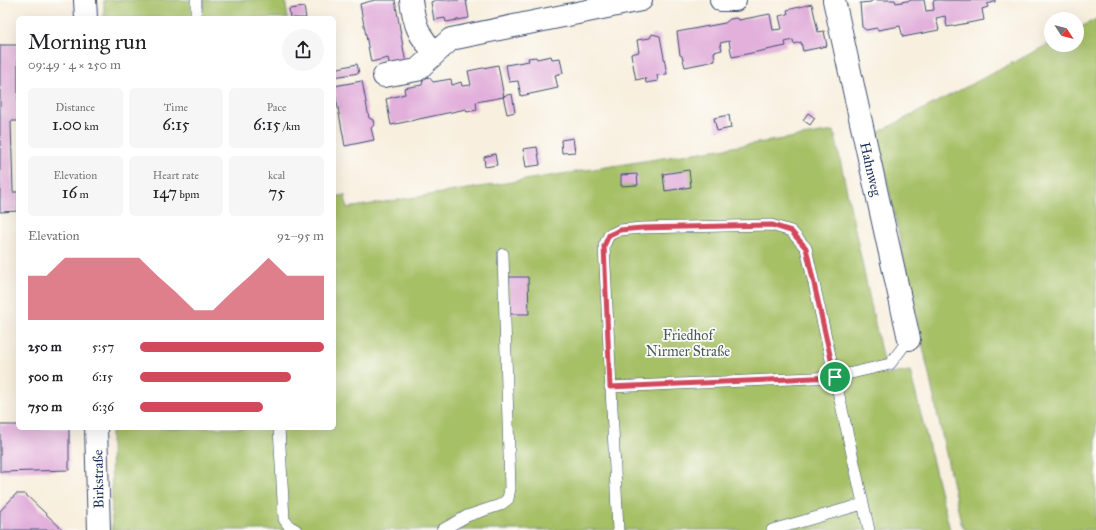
<!DOCTYPE html>
<html lang="en">
<head>
<meta charset="utf-8">
<style>
  body { margin:0; font-family:"IM FELL Great Primer",serif; background:#f6f6f6; color:#202124; height:100vh; display:flex; flex-direction:column; font-size:15px; white-space:nowrap }
  * { box-sizing:border-box; margin:0 }
  p { font-size:13px; color:#757577 }
  .icon { flex:none; width:22px; height:22px; fill:none; stroke:currentColor; stroke-width:2; stroke-linecap:round; stroke-linejoin:round }
  .map { position:relative; flex:1; overflow:hidden }
  .panel { position:absolute; left:16px; top:16px; width:320px; height:414px; display:flex; flex-direction:column; background:#fff; border-radius:6px; box-shadow:0 4px 16px #0002 }
  .panel>* { flex:none }
  .needle { width:26px; rotate:126deg }
  .controls { position:absolute; left:1044px; top:12px; display:grid; gap:8px }
  .controls a { display:grid; place-items:center; width:40px; height:40px; border-radius:50%; background:#fff; box-shadow:0 4px 16px #0002; font-size:20px }
  .pin { position:absolute; display:grid; place-items:center; width:34px; height:34px; color:#fff; margin:-17px; border:2px solid #fff; border-radius:50%; box-shadow:0 1px 4px #0007 }
  .round { display:grid; place-items:center; flex:none; width:42px; height:42px; border-radius:21px; background:#f6f6f6 }
  .summary { display:flex; align-items:center; justify-content:space-between; height:68px; padding:0 12px }
  h1 { font-size:22px; font-weight:600; line-height:30px }
  .figures { display:grid; grid-template-columns:repeat(3,1fr); gap:6px; height:68px; padding:4px 12px }
  .figures div { display:grid; align-content:center; border-radius:6px; background:#f6f6f6; text-align:center }
  .figures b { font-size:17px; font-weight:600 }
  .figures small { font-size:11px; font-weight:400 }
  .figures p { font-size:11px }
  .chart { height:112px; padding:8px 12px }
  .chart p { display:flex; justify-content:space-between }
  .chart svg { width:100%; height:72px; margin-top:4px; fill:#d1495b; opacity:.7 }
  ul { padding:0 12px; list-style:none; font-size:13px }
  li { display:grid; grid-template-columns:64px 48px 1fr; align-items:center; height:30px }
  li i { height:10px; border-radius:5px; background:#d1495b }
  .map>svg:first-child { display:block }
  .green { fill:#a6c066; stroke:#607862 }
  .building { fill:#e2b0db }
  .lines { fill:none; stroke-linecap:round; stroke-linejoin:round }
  .lane-casing { stroke:#3c4c71; stroke-width:12 }
  .street-casing { stroke:#3c4c71; stroke-width:24 }
  .lane { stroke:#fff; stroke-width:11 }
  .street { stroke:#fff; stroke-width:22 }
  .route-casing { stroke:#fff; stroke-width:8 }
  .route { stroke:#d1495b; stroke-width:5 }
  .labels { text-anchor:middle; stroke-width:3.5; stroke-linejoin:round; paint-order:stroke }
  .street-label { font-size:14px; fill:#1b2f5e; stroke:#fdfcf7 }
  .park-label { font-size:14px; fill:#455a60; stroke:#fdfcf7 }
</style>
</head>
<body>
<div class="map">
<svg width="1096" height="530" viewBox="0 0 1096 530">
  <rect width="100%" height="100%" fill="#fdfcf7"/>
  <filter id="ink" filterUnits="userSpaceOnUse"><feTurbulence type="fractalNoise" baseFrequency=".025" numOctaves="2"/><feDisplacementMap in="SourceGraphic" scale="8" xChannelSelector="R" yChannelSelector="G"/><feConvolveMatrix kernelMatrix="1 2 1 2 8 2 1 2 1" color-interpolation-filters="sRGB"/></filter>
  <filter id="wash" filterUnits="userSpaceOnUse"><feTurbulence type="fractalNoise" baseFrequency=".012" numOctaves="4" result="noise"/><feDisplacementMap in="SourceGraphic" scale="16" xChannelSelector="R" yChannelSelector="G"/><feGaussianBlur stdDeviation="0.9" result="paint"/><feColorMatrix in="noise" values="0 0 0 0 0 0 0 0 0 0 0 0 0 0 0 0 0 1.4 0 .05"/><feComposite in="paint" operator="in"/></filter>
  <g filter="url(#wash)">
    <rect width="100%" height="100%" fill="#f8efde"/>
    <path class="green" d="M 104,0 L 285,0 L 288,18 L 104,18 Z
      M 1096,19 L 1096,530 L 965,530 L 961,523 L 877,133 L 1051,43 L 1051,45 L 1077,45 L 1077,29 Z
      M 834,131 L 886,375 L 910,371 L 950,530 L 112,530 L 111,428 L 334,428 L 334,197 L 345,195 L 347,208 Z"/>
    <g id="blocks">
      <path class="building" d="M 375,0 L 395,0 L 406,64 L 390,67 L 388,58 L 371,62 L 360,4 Z
        M 436,0 L 466,0 L 469,18 L 446,22 L 445,18 L 434,20 L 431,2 Z
        M 872,0 L 895,0 L 896,3 L 912,0 L 924,0 L 926,11 L 934,10 L 933,1 L 937,0 L 995,0 L 995,2 L 987,4 L 988,7 L 982,9 L 984,20 L 947,27 L 945,16 L 936,18 L 939,30 L 903,37 L 900,26 L 878,30 L 877,28 L 866,30 L 862,27 L 860,3 L 871,2 Z
        M 812,4 L 818,32 L 824,31 L 827,46 L 803,51 L 801,42 L 794,44 L 793,40 L 785,42 L 786,46 L 732,57 L 729,41 L 720,43 L 722,50 L 714,52 L 715,61 L 685,67 L 682,56 L 680,55 L 677,32 L 725,23 L 730,19 L 736,18 L 739,20 L 770,14 L 773,30 L 782,29 L 779,16 L 788,14 L 787,10 Z
        M 304,7 L 306,18 L 290,18 L 289,9 Z
        M 652,34 L 660,36 L 667,74 L 657,75 L 658,81 L 646,83 L 645,78 L 636,80 L 631,54 L 639,52 L 637,40 L 650,38 Z
        M 0,45 L 18,45 L 18,121 L 11,121 L 13,192 L 18,192 L 18,211 L 0,212 Z
        M 551,56 L 552,59 L 560,58 L 563,73 L 555,75 L 558,88 L 521,96 L 518,81 L 509,82 L 506,65 L 529,61 L 528,58 L 536,57 L 537,59 Z
        M 357,64 L 359,73 L 334,77 L 334,69 Z
        M 498,65 L 504,97 L 476,102 L 477,110 L 467,112 L 466,109 L 391,125 L 386,99 L 405,94 L 404,88 L 422,85 L 423,79 L 429,77 L 433,82 L 451,79 L 452,85 L 461,82 L 462,86 L 471,85 L 468,71 Z
        M 362,81 L 369,118 L 373,120 L 374,125 L 371,128 L 374,140 L 345,146 L 334,86 Z
        M 512,94 L 515,112 L 507,114 L 503,96 Z
        M 808,113 L 815,118 L 810,125 L 803,120 Z
        M 729,115 L 731,128 L 717,131 L 714,118 Z
        M 573,138 L 575,152 L 562,153 L 561,140 Z
        M 537,147 L 540,165 L 526,167 L 523,149 Z
        M 495,154 L 497,165 L 485,167 L 484,157 Z
        M 689,170 L 691,187 L 665,191 L 663,174 Z
        M 637,174 L 638,185 L 621,186 L 621,175 Z
        M 509,277 L 528,277 L 529,314 L 510,314 Z
        M 0,425 L 18,425 L 18,428 L 69,428 L 69,470 L 0,472 Z
        M 16,494 L 25,494 L 63,530 L 0,530 L 0,511 Z"/>
    </g>
  </g>
  <g filter="url(#ink)">
    <use href="#blocks" fill-opacity="0" stroke="#3c4c71" stroke-width="1"/>
    <g class="lines">
      <defs>
        <path id="lane" d="M 196,0 L 196,18
          M 610,387 L 835,377 L 890,364 L 909,339
          M 279,428 L 284,519 L 289,526 L 296,530
          M 442,530 L 467,516 L 500,505 L 508,499 L 510,488 L 503,254
          M 618,530 L 604,246 L 609,235 L 620,230 L 642,228 L 771,225 L 791,231 L 806,248 L 869,530
          M 772,530 L 863,504"/>
        <path id="street" d="M 85,0 L 86,18
          M 411,0 C 414,22 418,37 435,52
          M 721,0 L 735,0
          M 834,0 L 909,339
          M 384,76 L 417,70 L 451,39 L 641,0
          M 96,428 L 99,530"/>
      </defs>
      <use href="#lane" class="lane-casing"/>
      <use href="#street" class="street-casing"/>
      <use href="#lane" class="lane"/>
      <use href="#street" class="street"/>
    </g>
  </g>
  <g class="lines" filter="url(#ink)">
    <defs>
      <path id="route" d="M 772,225 L 791,231 L 806,248 L 835,377 L 610,387 L 604,246 L 609,235 L 620,230 L 642,228 Z"/>
    </defs>
    <use href="#route" class="route-casing"/>
    <use href="#route" class="route"/>
  </g>
  <g class="labels">
    <g class="street-label">
      <text transform="translate(871 169) rotate(77)" y="5">Hahnweg</text>
      <text transform="translate(98 479) rotate(-91)" y="5">Birkstraße</text>
    </g>
    <g class="park-label">
      <text x="688" y="340">Friedhof<tspan x="688" dy="16">Nirmer Straße</tspan></text>
    </g>
  </g>
</svg>
<div class="controls">
<a><svg class="needle" viewBox="-14 -14 28 28"><path d="M0-13l5 13h-10z" fill="#e53935"/><path d="M0 13l5-13h-10z" fill="#757577"/></svg></a>
</div>
<div class="pin" style="left:835px;top:377px;background:#1e9e55"><svg class="icon" aria-label="arrive" viewBox="0 0 24 24"><path d="M6 21V4h12l-3 4 3 4H6"/></svg></div>
<section class="panel">
<div class="summary"><div><h1>Morning run</h1><p>09:49 · 4 × 250 m</p></div><a class="round"><svg class="icon" aria-label="share" viewBox="0 0 24 24"><path d="M12 15V3M7 8l5-5 5 5M5 13v7h14v-7"/></svg></a></div>
<div class="figures">
<div><p>Distance</p><b>1.00<small> km</small></b></div>
<div><p>Time</p><b>6:15</b></div>
<div><p>Pace</p><b>6:15<small> /km</small></b></div>
</div>
<div class="figures">
<div><p>Elevation</p><b>16<small> m</small></b></div>
<div><p>Heart rate</p><b>147<small> bpm</small></b></div>
<div><p>kcal</p><b>75</b></div>
</div>
<div class="chart"><p><span>Elevation</span>92–95 m</p>
<svg viewBox="0 0 160 44" preserveAspectRatio="none"><path d="M0 44V17L10 17L20 6L30 6L40 6L50 6L60 6L70 17L80 27L90 38L100 38L110 27L120 17L130 6L140 17L150 17L160 17V44z"/></svg>
</div>
<ul>
<li><b>250 m</b>5:57<i style="width:100%"></i></li>
<li><b>500 m</b>6:15<i style="width:82%"></i></li>
<li><b>750 m</b>6:36<i style="width:67%"></i></li>
</ul>
</section>
</div>
</body>
</html>
